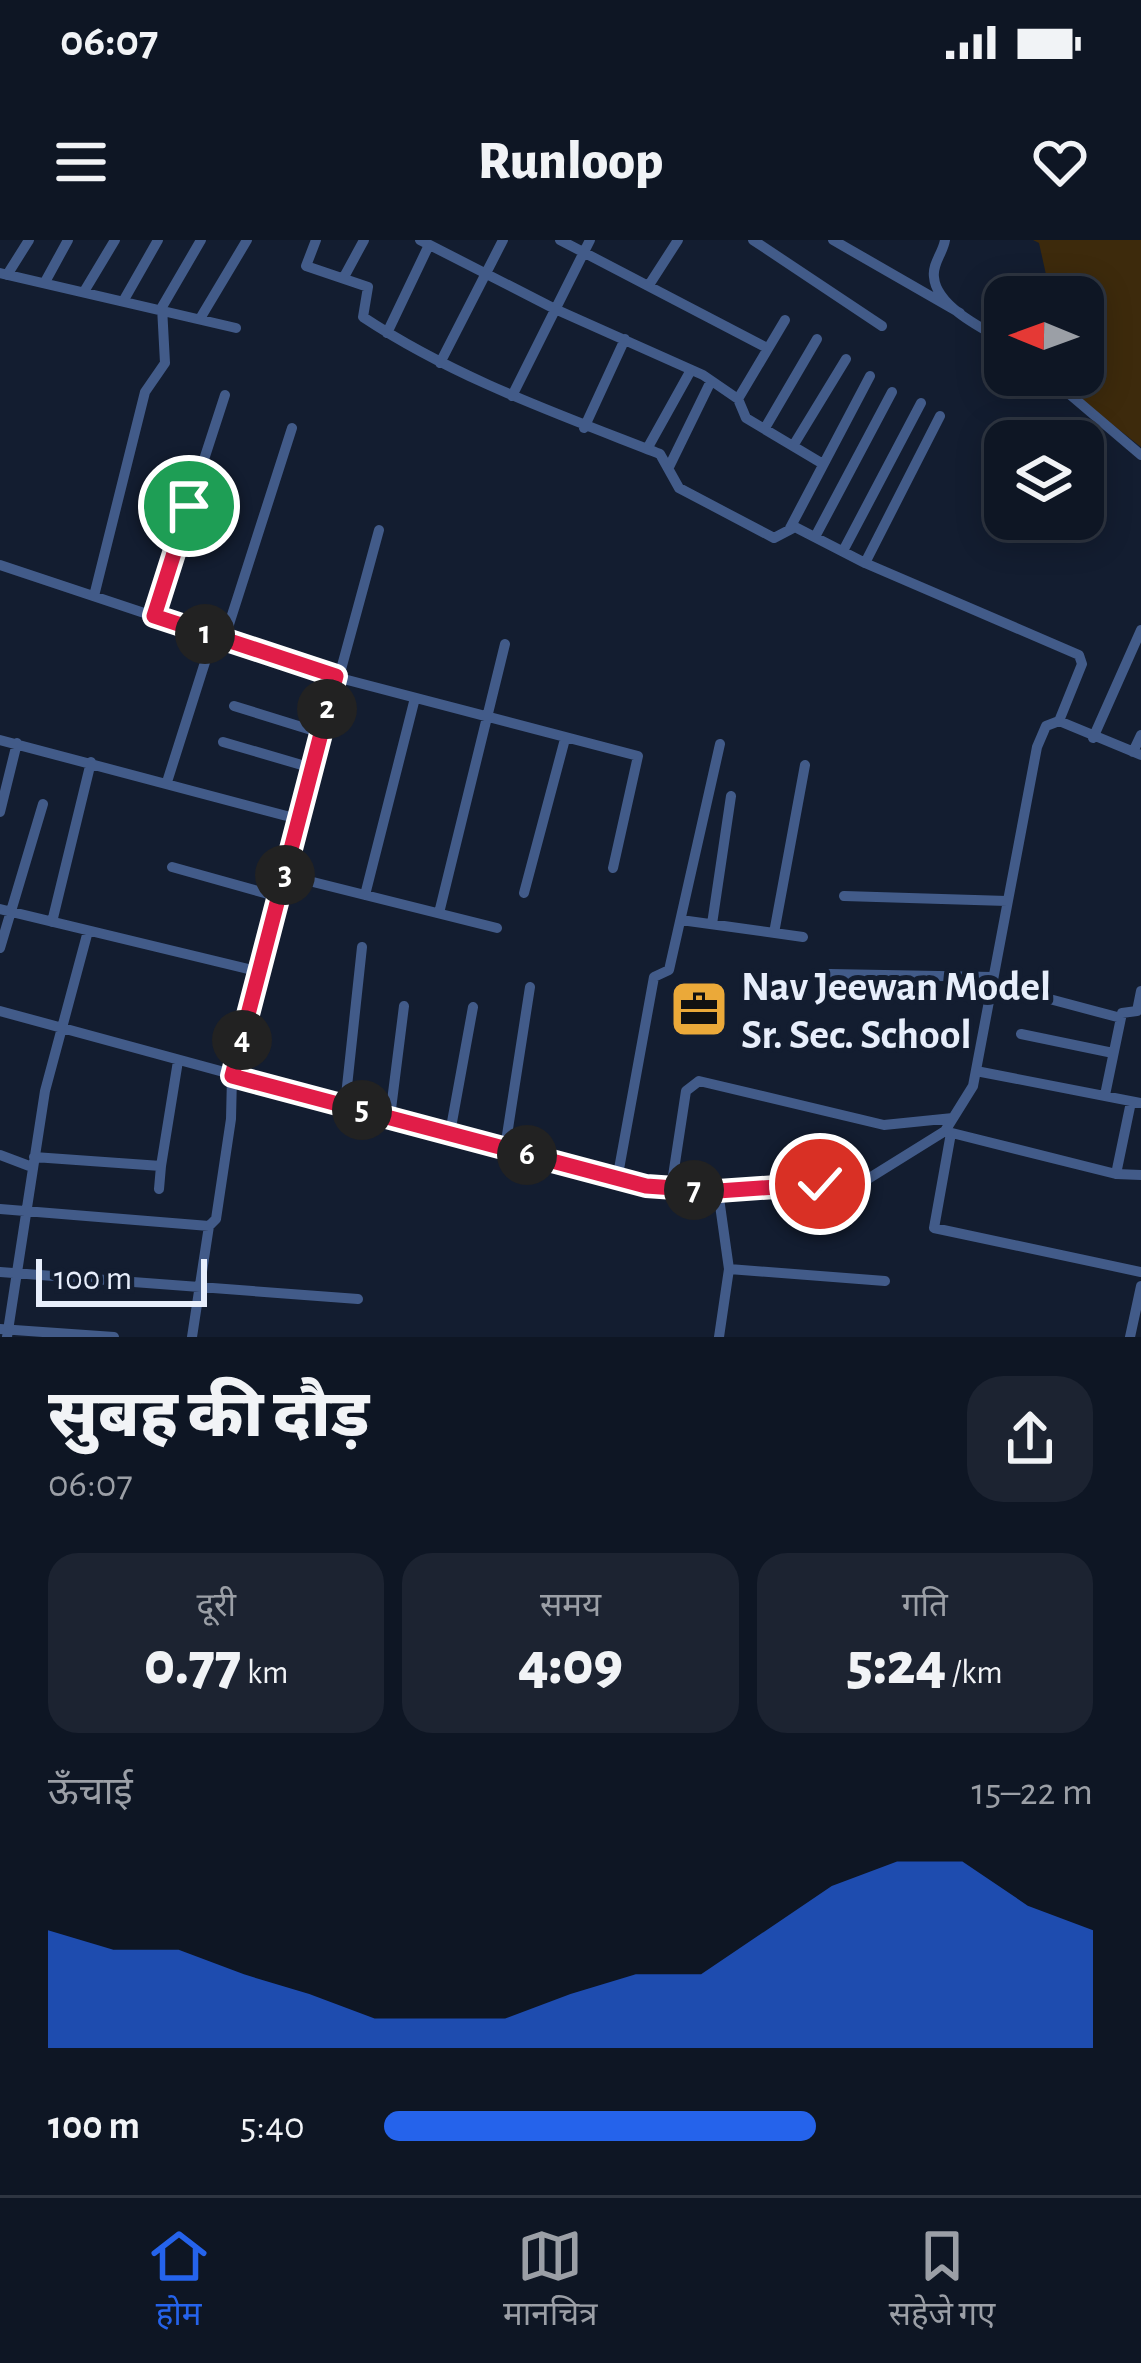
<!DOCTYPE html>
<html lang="hi">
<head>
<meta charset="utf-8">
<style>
  body { margin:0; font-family:"Alegreya Sans","Noto Sans Devanagari",sans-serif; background:#1c2331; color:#f1f3f6; height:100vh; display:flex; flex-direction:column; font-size:45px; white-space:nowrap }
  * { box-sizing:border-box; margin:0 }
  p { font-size:39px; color:#9b9fa6 }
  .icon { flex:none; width:66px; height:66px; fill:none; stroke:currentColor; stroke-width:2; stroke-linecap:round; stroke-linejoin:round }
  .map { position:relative; height:1097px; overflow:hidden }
  .sheet { display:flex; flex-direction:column; background:#0e1624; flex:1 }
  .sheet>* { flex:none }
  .needle { width:78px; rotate:271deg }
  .controls { position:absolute; left:984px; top:36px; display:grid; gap:24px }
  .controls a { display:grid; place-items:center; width:120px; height:120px; border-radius:24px; background:#0e1624; box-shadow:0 6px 30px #0003,0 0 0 3px #2e3541; font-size:60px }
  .scale { position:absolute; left:36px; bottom:30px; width:171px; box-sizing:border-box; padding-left:12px; border:6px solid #e7eefb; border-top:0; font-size:33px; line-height:42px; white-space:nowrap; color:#e7eefb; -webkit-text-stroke:9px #131d30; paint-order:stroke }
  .pin { position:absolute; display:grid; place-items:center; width:102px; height:102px; color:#fff; margin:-51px; border:6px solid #fff; border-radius:50%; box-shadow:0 3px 12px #0007 }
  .km { position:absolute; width:60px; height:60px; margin:-30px; border-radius:50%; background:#222; color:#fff; font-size:33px; line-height:60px; text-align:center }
  .round { display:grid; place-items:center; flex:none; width:126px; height:126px; border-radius:36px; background:#1c2331 }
  .summary { display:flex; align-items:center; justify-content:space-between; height:204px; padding:0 48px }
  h1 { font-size:66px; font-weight:800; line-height:90px }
  .stats { display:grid; grid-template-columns:repeat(3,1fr); gap:18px; height:204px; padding:12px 48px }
  .stats div { display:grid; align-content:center; border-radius:30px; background:#1c2331; text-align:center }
  .stats b { font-size:60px; font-weight:800 }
  .stats small { font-size:33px; font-weight:400 }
  .stats p { font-size:33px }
  .chart { height:336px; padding:24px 48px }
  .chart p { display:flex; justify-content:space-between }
  .chart svg { width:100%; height:216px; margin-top:12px; fill:#2563eb; opacity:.7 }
  ul { padding:0 48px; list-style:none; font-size:39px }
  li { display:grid; grid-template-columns:192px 144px 1fr; align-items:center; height:90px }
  li i { height:30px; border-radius:15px; background:#2563eb }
  .status { display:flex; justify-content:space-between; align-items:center; height:84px; padding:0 60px; background:#0e1624; direction:ltr }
  .status svg { height:33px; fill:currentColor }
  header { display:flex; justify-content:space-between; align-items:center; height:156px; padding:0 48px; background:#0e1624; font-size:54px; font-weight:800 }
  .tab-bar { display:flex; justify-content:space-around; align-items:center; height:168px; border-top:3px solid #2e3541; background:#0e1624; font-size:33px; color:#9b9fa6 }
  .tab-bar a { display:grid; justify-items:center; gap:6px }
  .tab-bar .on { color:#2563eb }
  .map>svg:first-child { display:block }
  .green { fill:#3d2a0c }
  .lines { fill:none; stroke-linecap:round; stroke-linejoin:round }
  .street { stroke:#425b89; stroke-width:10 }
  .route-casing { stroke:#fff; stroke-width:24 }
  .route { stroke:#e11d48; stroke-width:15 }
  .labels { text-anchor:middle; stroke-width:10; stroke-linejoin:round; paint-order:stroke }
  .poi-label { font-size:42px; font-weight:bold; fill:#e7eefb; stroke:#131d30; text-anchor:start }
</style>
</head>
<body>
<div class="status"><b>06:07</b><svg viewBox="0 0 49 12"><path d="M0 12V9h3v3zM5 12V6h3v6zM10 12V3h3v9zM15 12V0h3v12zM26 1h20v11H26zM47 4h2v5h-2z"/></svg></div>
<header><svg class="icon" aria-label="menu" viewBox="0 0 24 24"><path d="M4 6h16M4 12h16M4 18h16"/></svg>Runloop<svg class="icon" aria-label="heart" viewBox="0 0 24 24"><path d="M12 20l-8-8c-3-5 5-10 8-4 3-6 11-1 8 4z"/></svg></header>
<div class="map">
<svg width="1141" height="1097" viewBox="0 0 1141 1097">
  <rect width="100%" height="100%" fill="#131d30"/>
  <path class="green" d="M 1033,0 L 1141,0 L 1141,207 L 1071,152 L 1067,135 L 1083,135 L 1083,57 L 1051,57 L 1039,3 Z"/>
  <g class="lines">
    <path class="street" d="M 316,0 L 306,26 L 368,47 L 363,77 C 455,138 558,174 660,214 L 679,248 L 774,298 L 795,287 L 865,323 L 1079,415 L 1082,424 L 1059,481 L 1141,515
      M 420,0 L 555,69 L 703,135 L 738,159 L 746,178 L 823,224
      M 560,0 L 767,108
      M 753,0 L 882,86
      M 833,0 L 960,73
      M 945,0 C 943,13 932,24 934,37 C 936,66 983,89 1005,101
      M 0,33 L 236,88
      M 7,35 L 29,0
      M 344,37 L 364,0
      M 45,42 L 68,0
      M 649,45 L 678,0
      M 85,50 L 115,0
      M 125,58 L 158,0
      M 201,77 L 247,0
      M 387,93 L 429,5
      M 440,123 L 503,0
      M 1047,135 L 1141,215
      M 512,156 L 590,0
      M 738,159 L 785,80
      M 584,188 L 625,99
      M 765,188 L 817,99
      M 793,206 L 846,119
      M 647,209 L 691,130
      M 669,227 L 711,141
      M 790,288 L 870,136
      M 815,297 L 892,152
      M 843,311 L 921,163
      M 865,323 L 940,176
      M 0,325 L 336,437 L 638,516 L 613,628
      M 94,356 L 145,152 L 165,123 L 162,67 L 201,0
      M 153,376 L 225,155
      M 224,400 L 292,188
      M 234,466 L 321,493
      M 1093,498 L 1141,390
      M 0,500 L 298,579
      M 223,502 L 312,528
      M 1133,512 L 1141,495
      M 167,542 L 213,397
      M 0,572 L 17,503
      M 285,635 L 497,688
      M 524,653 L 565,499
      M 365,655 L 415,458
      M 844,656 L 1007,661
      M 279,657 L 379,290
      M 0,669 L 261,732
      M 439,673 L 505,404
      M 681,680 L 803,697
      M 52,682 L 91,522
      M 712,684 L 731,556
      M 774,693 L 805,525
      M 0,708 L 43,564
      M 830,734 L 993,737
      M 1042,757 L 1121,778
      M 0,771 L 646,947 L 718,951 L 863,942 L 945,891 L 973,846 L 1037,507 L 1046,486 L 1059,481
      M 1021,794 L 1113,813
      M 976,831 L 1141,863
      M 1105,855 L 1122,773 L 1137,771 L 1141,751
      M 345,865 L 362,707
      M 390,877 L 404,766
      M 948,892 L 1116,934 L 1141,935
      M 450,893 L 473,767
      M 951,893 L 934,988 L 1141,1032
      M 505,908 L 530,747
      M 0,915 L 32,927
      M 34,917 L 161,926 L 178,821
      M 1116,934 L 1131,862
      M 617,940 L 654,737 L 669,730 L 720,504
      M 159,949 L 161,926
      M 671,949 L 686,851 L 699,841 L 884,885 L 953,878
      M 718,951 L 729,1029 L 719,1097
      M 0,969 L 209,986 L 216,979 L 231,879 L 232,836 L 279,657 L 172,627
      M 729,1029 L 885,1041
      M 0,1032 L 358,1059
      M 0,1089 L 114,1097
      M 7,1097 L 45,851 L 88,691
      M 192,1097 L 209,986
      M 1130,1097 L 1141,1046"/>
  </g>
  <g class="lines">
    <defs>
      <path id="route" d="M 189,266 L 154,376 L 336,436 L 232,836 L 646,946 L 718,951 L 820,944"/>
    </defs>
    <use href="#route" class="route-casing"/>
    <use href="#route" class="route"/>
  </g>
  <defs>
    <symbol id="office-square" viewBox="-11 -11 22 22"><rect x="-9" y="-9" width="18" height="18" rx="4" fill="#eba939" stroke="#131d30"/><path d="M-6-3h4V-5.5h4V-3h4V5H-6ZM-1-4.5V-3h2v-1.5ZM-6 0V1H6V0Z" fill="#111"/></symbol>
  </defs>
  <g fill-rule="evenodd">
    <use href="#office-square" x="666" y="736" width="66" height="66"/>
  </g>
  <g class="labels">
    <g class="poi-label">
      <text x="741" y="760">Nav Jeewan Model<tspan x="741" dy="48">Sr. Sec. School</tspan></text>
    </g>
  </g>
</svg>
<div class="controls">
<a><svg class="needle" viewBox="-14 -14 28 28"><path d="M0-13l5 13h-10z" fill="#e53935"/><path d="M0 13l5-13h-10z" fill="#9b9fa6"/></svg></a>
<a><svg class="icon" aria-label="layers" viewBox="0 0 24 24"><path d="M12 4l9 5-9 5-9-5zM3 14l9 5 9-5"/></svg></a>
</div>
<div class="scale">100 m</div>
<div class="pin" style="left:189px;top:266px;background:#1e9e55"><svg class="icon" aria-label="arrive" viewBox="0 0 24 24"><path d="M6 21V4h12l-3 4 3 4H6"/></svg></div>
<div class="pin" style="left:820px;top:944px;background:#d93025"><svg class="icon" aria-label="check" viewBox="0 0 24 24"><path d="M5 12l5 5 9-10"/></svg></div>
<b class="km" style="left:205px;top:394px">1</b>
<b class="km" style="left:327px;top:469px">2</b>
<b class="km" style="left:285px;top:635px">3</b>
<b class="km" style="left:242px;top:800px">4</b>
<b class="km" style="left:362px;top:870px">5</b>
<b class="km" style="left:527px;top:915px">6</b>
<b class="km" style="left:694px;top:950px">7</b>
</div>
<section class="sheet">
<div class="summary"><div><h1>सुबह की दौड़</h1><p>06:07</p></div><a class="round"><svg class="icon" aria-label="share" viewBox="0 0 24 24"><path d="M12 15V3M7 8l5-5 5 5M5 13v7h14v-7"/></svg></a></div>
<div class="stats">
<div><p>दूरी</p><b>0.77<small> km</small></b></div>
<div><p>समय</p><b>4:09</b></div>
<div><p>गति</p><b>5:24<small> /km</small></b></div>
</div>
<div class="chart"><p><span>ऊँचाई</span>15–22 m</p>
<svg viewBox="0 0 160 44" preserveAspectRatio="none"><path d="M0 44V20L10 24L20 24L30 29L40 33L50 38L60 38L70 38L80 33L90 29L100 29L110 20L120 11L130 6L140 6L150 15L160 20V44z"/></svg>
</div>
<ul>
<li><b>100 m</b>5:40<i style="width:61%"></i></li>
</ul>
</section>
<nav class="tab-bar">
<a class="on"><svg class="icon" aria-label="home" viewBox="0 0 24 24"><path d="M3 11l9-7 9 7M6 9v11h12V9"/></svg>होम</a>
<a><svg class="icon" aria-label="map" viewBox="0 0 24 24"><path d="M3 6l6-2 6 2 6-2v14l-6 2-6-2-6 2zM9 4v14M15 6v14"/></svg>मानचित्र</a>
<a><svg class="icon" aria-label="saved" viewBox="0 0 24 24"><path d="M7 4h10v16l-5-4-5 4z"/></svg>सहेजे गए</a>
</nav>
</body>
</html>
